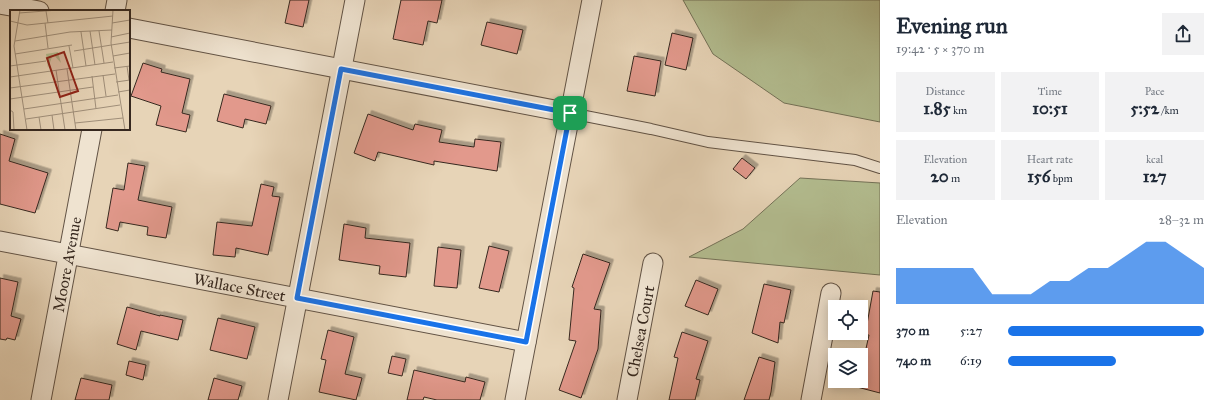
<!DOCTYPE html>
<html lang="en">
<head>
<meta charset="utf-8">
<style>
  body { margin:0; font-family:"IM FELL Great Primer",serif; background:#f2f2f3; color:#1f2937; height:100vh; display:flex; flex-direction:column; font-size:15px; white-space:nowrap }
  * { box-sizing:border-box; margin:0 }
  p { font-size:13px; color:#747a83 }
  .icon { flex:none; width:22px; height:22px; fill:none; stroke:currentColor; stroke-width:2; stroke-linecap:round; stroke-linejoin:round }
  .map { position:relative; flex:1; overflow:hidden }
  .drawer { display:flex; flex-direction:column; background:#fff; width:340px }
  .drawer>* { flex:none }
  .tools { position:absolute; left:828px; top:300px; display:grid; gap:8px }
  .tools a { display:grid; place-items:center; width:40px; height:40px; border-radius:0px; background:#fff; box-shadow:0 2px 10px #0003; font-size:20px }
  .pin { position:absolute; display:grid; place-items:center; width:34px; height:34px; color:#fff; margin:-17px; border-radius:8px; box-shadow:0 2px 6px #0006 }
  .round { display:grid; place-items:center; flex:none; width:42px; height:42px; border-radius:0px; background:#f2f2f3 }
  .headline { display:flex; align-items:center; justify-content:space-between; height:68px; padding:0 16px }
  h1 { font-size:22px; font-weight:700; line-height:30px }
  .metrics { display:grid; grid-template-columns:repeat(3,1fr); gap:6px; height:68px; padding:4px 16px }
  .metrics div { display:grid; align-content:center; border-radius:0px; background:#f2f2f3; text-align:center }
  .metrics b { font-size:17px; font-weight:700 }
  .metrics small { font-size:11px; font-weight:400 }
  .metrics p { font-size:11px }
  .chart { height:112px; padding:8px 16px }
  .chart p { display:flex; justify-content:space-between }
  .chart svg { width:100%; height:72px; margin-top:4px; fill:#1a73e8; opacity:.7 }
  ul { padding:0 16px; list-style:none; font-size:13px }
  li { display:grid; grid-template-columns:64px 48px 1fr; align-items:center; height:30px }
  li i { height:10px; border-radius:5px; background:#1a73e8 }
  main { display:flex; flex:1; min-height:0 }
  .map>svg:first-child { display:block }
  .green { fill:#b3bd90; stroke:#747258 }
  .building { fill:#e2998c; stroke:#36281f; filter:url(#shadow) }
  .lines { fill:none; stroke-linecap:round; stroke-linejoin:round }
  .lane-casing { stroke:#625345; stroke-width:12 }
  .street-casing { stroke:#625345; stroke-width:21 }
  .lane { stroke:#efe3d0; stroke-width:10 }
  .street { stroke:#efe3d0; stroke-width:19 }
  .route-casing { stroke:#fff; stroke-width:8 }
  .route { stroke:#1a73e8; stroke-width:5 }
  .labels { text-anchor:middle; stroke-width:3.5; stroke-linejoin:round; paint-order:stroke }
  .street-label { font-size:16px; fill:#36281f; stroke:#efe3d0 }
  .inset-road { fill:none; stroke:#a08f7a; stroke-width:1 }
  .view { fill:#8f2418; fill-opacity:0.15; stroke:#8f2418; stroke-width:2 }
  .inset-edge { fill:none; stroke:#36281f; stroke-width:2 }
</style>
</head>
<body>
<main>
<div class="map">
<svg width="880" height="400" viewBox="0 0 880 400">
  <defs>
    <filter id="shadow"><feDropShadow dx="3.5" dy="-3.5" stdDeviation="0" flood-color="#0004"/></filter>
  </defs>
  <rect width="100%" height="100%" fill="#e7d4b7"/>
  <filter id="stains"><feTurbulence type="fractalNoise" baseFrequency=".005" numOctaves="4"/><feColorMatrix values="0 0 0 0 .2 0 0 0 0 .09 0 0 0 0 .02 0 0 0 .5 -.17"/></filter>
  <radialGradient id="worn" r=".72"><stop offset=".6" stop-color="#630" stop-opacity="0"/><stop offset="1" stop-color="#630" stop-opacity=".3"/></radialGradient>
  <path class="green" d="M 683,0 L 880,0 L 880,122 L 784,103 L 713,54 Z
    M 800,178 L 880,183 L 880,275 L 689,257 L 743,229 Z"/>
  <path class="building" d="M 290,0 L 309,0 L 303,27 L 285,23 Z
    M 401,0 L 442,0 L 437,23 L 428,21 L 423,45 L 393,39 Z
    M 487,22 L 523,30 L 517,54 L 481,45 Z
    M 672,33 L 693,38 L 686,70 L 665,65 Z
    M 634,56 L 661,61 L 655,96 L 627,91 Z
    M 143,63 L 162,69 L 161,72 L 190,79 L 182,113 L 190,115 L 186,132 L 156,125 L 161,106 L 131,96 Z
    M 224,94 L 271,106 L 266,124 L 245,119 L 243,128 L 217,121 Z
    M 368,114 L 413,130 L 415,124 L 442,130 L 439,142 L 474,147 L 475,139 L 501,142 L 497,171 L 434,161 L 434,165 L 378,152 L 375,161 L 354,153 Z
    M 0,134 L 15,139 L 9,161 L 48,173 L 35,213 L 0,204 Z
    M 742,158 L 755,168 L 746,179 L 733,169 Z
    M 128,163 L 145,166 L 138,200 L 172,207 L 166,238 L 147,235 L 148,227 L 120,222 L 118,231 L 106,228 L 113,188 L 124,190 Z
    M 261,184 L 274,187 L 272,196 L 280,197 L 268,255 L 236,248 L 235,257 L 213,255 L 217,222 L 252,226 Z
    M 344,224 L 366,228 L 365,238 L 410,243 L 406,277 L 379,274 L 380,266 L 339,260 Z
    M 489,246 L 509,251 L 499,292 L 479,288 Z
    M 438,247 L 461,250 L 457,288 L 434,286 Z
    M 583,254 L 610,263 L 594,309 L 601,310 L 598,349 L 581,398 L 559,390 L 576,341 L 569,340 L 574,288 L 572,287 Z
    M 0,278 L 18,282 L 11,316 L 21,319 L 15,340 L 7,338 L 6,340 L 0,339 Z
    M 696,280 L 718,289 L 708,315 L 685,306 Z
    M 764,284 L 791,290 L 784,323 L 780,322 L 778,343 L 752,333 Z
    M 873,291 L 880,292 L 880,393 L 857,387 L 859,381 L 861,381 L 861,371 L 869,335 L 865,335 Z
    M 127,307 L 160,316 L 160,315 L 183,320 L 178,340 L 141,331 L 136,350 L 117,344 Z
    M 218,318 L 255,327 L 247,359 L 210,350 Z
    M 328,330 L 354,337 L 345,374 L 362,378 L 356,400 L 319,392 L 326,360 L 321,359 Z
    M 682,332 L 708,341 L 696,379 L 700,380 L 695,400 L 669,400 L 678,358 L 674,357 Z
    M 392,356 L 406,359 L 402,376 L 388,373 Z
    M 759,357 L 775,362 L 771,392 L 769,400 L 744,400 Z
    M 129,361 L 146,365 L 143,380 L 126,375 Z
    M 414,370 L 465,382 L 466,377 L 485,382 L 480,400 L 437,400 L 424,397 L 423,400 L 407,400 Z
    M 81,378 L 112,385 L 109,400 L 75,400 Z
    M 214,378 L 242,386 L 238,400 L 208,400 Z"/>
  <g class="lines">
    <defs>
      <path id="lane" d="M 570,113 L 651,129 L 708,142 L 855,160 L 880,168"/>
      <g id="street">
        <path d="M 0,4 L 39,11"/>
        <path d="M 115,11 L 117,0"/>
        <path d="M 129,28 L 570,113"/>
        <path id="s1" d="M 0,241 L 526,342"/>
        <path id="s2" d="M 41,400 L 92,129"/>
        <path d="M 278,400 L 355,0"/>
        <path d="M 515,400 L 592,0"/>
        <path id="s3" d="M 627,400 L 653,263"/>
        <path d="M 811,400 L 831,293"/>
      </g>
    </defs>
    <use href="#lane" class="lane-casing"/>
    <use href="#street" class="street-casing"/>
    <use href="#lane" class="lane"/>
    <use href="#street" class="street"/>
  </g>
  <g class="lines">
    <defs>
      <path id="route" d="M 341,69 L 570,113 L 526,342 L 297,298 Z"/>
    </defs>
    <use href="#route" class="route-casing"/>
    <use href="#route" class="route"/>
  </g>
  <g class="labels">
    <g class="street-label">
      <text dy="6" stroke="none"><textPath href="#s2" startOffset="138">Moore Avenue</textPath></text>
      <text dy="6" stroke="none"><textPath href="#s1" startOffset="244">Wallace Street</textPath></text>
      <text dy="6" stroke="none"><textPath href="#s3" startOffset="70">Chelsea Court</textPath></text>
    </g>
  </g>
  <g transform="translate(10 10)">
    <rect width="120" height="120" fill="#e7d4b7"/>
    <path d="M 48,42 L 51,53 L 43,44 L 38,58 L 36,44 Z" fill="#b3bd90"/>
    <path class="inset-road" d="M 10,0 L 4,36 L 17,120M 103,0 L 101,33 L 115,120M 36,1 L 38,13M 9,3 L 48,0M 0,11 L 17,15 L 103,6M 35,13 L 38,38M 102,13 L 120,10M 80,21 L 85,55M 89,21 L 94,53M 71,22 L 76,56M 101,27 L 120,23M 5,31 L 60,22 L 102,20M 59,36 L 63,58M 64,41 L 120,32M 5,44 L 62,35M 103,46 L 120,43M 0,56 L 36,51M 117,56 L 119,70M 104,58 L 120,56M 57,59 L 66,120M 46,60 L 55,120M 93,65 L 96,86M 82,66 L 86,99M 0,67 L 103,52M 106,72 L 120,70M 0,78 L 105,64M 108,82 L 120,80M 0,89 L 83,77M 14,99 L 108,85M 0,100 L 3,102 L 4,120M 42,105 L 44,120M 29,107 L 31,120M 16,109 L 110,95M 65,113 L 113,108"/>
    <path class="view" d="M 54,42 L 68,81 L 50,87 L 37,48 Z"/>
    <rect width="120" height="120" class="inset-edge"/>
  </g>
  <rect width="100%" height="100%" filter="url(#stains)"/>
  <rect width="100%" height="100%" fill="url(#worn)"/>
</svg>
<div class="tools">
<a><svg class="icon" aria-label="locate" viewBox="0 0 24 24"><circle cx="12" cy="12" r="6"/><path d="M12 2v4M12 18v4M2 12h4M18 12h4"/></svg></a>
<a><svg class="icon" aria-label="layers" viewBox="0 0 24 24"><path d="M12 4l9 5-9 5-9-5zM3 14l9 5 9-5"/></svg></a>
</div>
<div class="pin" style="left:570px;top:113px;background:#1e9e55"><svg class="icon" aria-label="arrive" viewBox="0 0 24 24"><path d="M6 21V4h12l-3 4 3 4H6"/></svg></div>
</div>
<section class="drawer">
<div class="headline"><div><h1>Evening run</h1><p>19:42 · 5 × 370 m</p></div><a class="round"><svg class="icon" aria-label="share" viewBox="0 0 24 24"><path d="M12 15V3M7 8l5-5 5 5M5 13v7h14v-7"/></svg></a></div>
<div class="metrics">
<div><p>Distance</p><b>1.85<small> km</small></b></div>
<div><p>Time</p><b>10:51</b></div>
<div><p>Pace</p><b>5:52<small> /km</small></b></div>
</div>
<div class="metrics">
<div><p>Elevation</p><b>20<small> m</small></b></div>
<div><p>Heart rate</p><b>156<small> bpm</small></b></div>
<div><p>kcal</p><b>127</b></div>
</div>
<div class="chart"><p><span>Elevation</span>28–32 m</p>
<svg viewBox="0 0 160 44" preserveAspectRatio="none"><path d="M0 44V22L10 22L20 22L30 22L40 22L50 38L60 38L70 38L80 30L90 30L100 22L110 22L120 14L130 6L140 6L150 14L160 22V44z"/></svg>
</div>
<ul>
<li><b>370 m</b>5:27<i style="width:100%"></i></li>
<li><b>740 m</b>6:19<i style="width:55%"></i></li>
</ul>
</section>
</main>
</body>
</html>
